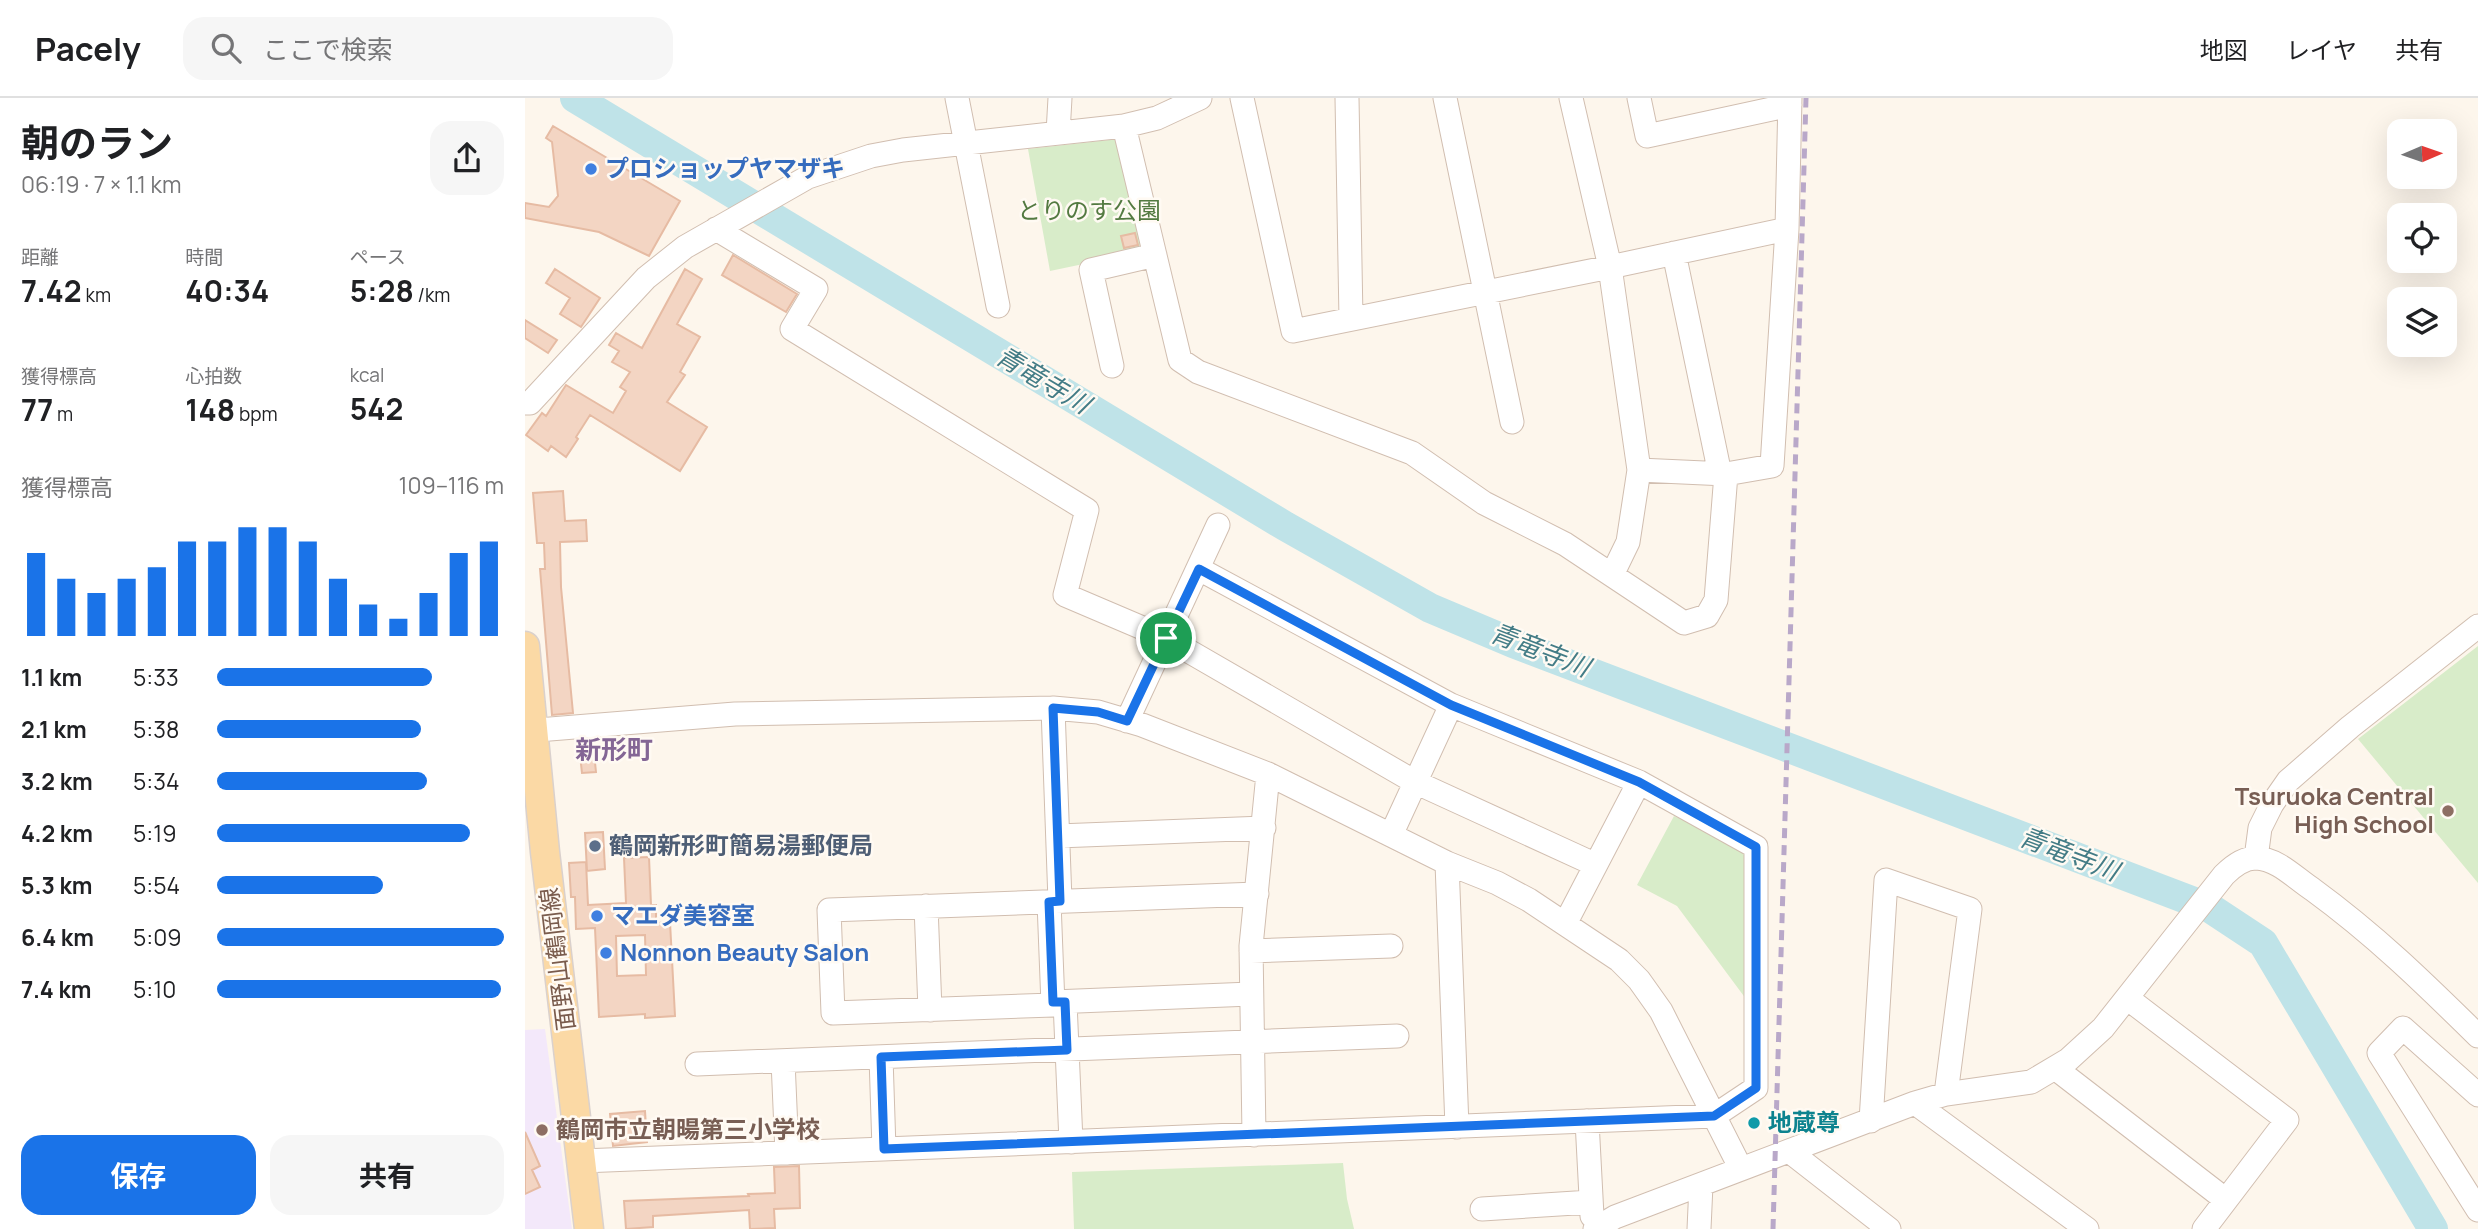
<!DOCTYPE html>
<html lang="ja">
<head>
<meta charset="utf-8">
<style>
  body { margin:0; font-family:Manrope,"Noto Sans JP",sans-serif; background:#f6f6f6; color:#202124; height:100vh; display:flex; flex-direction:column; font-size:26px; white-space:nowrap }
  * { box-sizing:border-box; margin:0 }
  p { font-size:23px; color:#757577 }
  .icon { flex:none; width:38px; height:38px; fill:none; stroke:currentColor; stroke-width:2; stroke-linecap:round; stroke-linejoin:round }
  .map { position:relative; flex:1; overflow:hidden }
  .side { display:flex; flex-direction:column; background:#fff; width:525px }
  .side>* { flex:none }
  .needle { width:46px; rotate:88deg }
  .fabs { position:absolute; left:1862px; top:21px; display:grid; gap:14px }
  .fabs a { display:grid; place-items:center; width:70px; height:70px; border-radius:14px; background:#fff; box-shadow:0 7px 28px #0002; font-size:35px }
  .pin { position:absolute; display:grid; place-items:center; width:60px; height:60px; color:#fff; margin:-30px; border:4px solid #fff; border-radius:50%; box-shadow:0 2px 7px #0007 }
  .round { display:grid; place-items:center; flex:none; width:74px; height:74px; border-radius:21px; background:#f6f6f6 }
  .head { display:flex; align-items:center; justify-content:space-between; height:119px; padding:0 21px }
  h1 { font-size:38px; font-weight:700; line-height:52px }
  .stats { display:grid; grid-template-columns:repeat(3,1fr); gap:10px; height:119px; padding:7px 21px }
  .stats div { display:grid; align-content:center }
  .stats b { font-size:30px; font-weight:700 }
  .stats small { font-size:19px; font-weight:400 }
  .stats p { font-size:19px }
  .chart { height:196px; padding:14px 21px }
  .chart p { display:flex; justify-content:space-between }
  .chart svg { width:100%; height:126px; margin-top:7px; stroke:#1a73e8; stroke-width:6 }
  .action { display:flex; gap:14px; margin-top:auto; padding:14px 21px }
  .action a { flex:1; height:80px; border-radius:21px; background:#1a73e8; color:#fff; font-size:28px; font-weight:700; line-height:80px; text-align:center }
  .action a+a { background:#f6f6f6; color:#202124 }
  ul { padding:0 21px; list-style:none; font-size:23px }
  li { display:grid; grid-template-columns:112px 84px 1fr; align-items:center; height:52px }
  li i { height:18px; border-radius:9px; background:#1a73e8 }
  header { display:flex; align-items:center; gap:42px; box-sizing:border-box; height:98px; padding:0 35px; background:#fff; border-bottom:2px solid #e0e0e0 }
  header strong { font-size:33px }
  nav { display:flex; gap:38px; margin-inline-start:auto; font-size:24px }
  .search { width:490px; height:63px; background:#f6f6f6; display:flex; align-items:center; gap:18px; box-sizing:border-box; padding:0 24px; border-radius:21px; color:#757577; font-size:26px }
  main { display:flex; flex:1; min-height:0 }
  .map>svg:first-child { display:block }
  .education { fill:#f3e8fa }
  .green { fill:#d8ecc9 }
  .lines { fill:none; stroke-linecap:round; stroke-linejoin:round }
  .river { stroke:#bfe3e8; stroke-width:30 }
  .building { fill:#f3d5c3; stroke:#e6bba3; stroke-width:2; fill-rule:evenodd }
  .minor-casing { stroke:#d1beb0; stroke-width:25 }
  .major-casing { stroke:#dad1cd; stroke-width:31 }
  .minor { stroke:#fff; stroke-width:23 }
  .major { stroke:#fbd9a5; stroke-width:28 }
  .rail { stroke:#b9a8c9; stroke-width:5; stroke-dasharray:10 7; stroke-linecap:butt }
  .route-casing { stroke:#fff; stroke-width:14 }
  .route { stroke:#1a73e8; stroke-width:9 }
  .shop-dot { fill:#3f7fe0; stroke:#fffaf3; stroke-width:2.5 }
  .education-dot { fill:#8d6e63; stroke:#fffaf3; stroke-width:2.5 }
  .service-dot { fill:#5c6f8a; stroke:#fffaf3; stroke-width:2.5 }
  .culture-dot { fill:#0f9aa8; stroke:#fffaf3; stroke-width:2.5 }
  .labels { text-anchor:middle; stroke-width:5; stroke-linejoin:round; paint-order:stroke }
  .shop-label { font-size:24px; font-weight:bold; fill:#366cbe; stroke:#fffaf3; text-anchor:start }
  .park-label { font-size:24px; fill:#537a41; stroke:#fffaf3 }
  .education-label { font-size:24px; font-weight:bold; fill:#785e54; stroke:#fffaf3; text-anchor:end }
  .service-label { font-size:24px; font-weight:bold; fill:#4e5e75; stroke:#fffaf3; text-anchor:start }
  .street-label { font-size:24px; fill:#7a5c4d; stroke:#fffaf3 }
  .culture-label { font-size:24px; font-weight:bold; fill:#0d838f; stroke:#fffaf3; text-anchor:start }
  .water-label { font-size:26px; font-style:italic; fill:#437c86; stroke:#fffaf3 }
  .neighbourhood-label { font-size:26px; font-weight:bold; fill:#846695; stroke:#fffaf3 }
</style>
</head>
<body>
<header>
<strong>Pacely</strong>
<div class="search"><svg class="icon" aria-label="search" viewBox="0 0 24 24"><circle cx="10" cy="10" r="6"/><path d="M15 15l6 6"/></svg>ここで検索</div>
<nav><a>地図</a><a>レイヤ</a><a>共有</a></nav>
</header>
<main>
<section class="side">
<div class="head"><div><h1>朝のラン</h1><p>06:19 · 7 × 1.1 km</p></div><a class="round"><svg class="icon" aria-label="share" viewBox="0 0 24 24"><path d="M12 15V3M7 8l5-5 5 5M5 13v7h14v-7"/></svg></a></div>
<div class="stats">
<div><p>距離</p><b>7.42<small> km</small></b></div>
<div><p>時間</p><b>40:34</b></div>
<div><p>ペース</p><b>5:28<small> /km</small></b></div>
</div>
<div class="stats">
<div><p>獲得標高</p><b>77<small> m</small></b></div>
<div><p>心拍数</p><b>148<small> bpm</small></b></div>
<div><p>kcal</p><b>542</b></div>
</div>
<div class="chart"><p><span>獲得標高</span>109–116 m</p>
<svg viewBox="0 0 160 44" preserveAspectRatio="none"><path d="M5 44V15M15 44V24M25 44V29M35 44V24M45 44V20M55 44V11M65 44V11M75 44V6M85 44V6M95 44V11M105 44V24M115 44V33M125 44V38M135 44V29M145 44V15M155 44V11"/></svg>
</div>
<ul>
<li><b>1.1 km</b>5:33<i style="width:75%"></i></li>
<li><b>2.1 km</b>5:38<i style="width:71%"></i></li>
<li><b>3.2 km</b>5:34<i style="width:73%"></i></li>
<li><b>4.2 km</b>5:19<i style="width:88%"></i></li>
<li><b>5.3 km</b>5:54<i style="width:58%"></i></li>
<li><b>6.4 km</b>5:09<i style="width:100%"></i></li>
<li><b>7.4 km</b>5:10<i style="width:99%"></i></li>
</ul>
<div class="action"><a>保存</a><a>共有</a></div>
</section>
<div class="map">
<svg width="1953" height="1131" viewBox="0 0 1953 1131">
  <rect width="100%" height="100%" fill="#fdf6ec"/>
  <path class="education" d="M 20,931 L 47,1131 L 0,1131 L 0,932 Z"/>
  <path class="green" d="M 593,41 L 619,148 L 606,156 L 525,173 L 503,51 Z
    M 1953,548 L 1953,785 L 1833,641 Z
    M 1149,718 L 1225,753 L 1224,905 L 1152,808 L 1112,787 Z
    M 818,1065 L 822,1101 L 829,1131 L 549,1131 L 547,1074 Z"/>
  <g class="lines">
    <path class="river" d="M 50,0 L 760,428 L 905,510 L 988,545 L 1685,810 L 1738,845 L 1908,1131"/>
  </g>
  <path class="building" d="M 28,28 L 155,103 L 124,158 L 74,134 L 0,120 L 0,105 L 24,109 L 33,98 L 27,44 L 21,40 Z
    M 610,135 L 613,147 L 599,150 L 596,138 Z
    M 208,157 L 272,196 L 261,214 L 197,177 Z
    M 30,171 L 75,200 L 56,229 L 35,216 L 45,200 L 21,185 Z
    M 160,171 L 177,181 L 152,226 L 175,239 L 155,274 L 160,277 L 142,304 L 182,329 L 155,373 L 65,317 L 51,339 L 53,341 L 41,359 L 26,348 L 23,353 L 1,337 L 17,315 L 21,318 L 41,287 L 88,315 L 101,293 L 95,289 L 105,274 L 87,264 L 94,253 L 84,247 L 91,235 L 117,250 Z
    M 0,222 L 32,242 L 23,255 L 0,240 Z
    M 38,393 L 40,423 L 61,422 L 62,443 L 35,444 L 36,489 L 48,615 L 27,617 L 15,471 L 20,471 L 19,445 L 12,445 L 8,395 Z
    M 69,655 L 71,674 L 57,675 L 55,657 Z
    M 78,734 L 80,771 L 62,773 L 60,735 Z
    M 124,759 L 126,807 L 131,807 L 131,825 L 145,824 L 150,918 L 120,920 L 120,916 L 74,919 L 70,830 L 51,831 L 50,799 L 46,799 L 44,765 L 61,764 L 63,807 L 101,805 L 99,760 ZM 120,837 L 121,877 L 92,878 L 91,838 Z
    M 120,1013 L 122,1044 L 88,1048 L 85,1016 Z
    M 0,1034 L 15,1068 L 7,1072 L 15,1089 L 0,1096 Z
    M 274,1068 L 275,1110 L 249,1111 L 250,1130 L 225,1131 L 224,1112 L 128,1118 L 128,1129 L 101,1131 L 99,1103 L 224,1098 L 223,1096 L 250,1095 L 249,1069 Z"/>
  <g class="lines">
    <defs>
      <path id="minor" d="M 432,0 L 473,208
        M 717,0 L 768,233 L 1085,169 L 1046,0
        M 822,0 L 826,221
        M 920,0 L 987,324
        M 1114,0 L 1122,38 L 1265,7
        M 599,28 L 655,262 L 673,274 L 887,355 L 959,405 L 1040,446 L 1159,525 L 1182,518 L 1191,502 L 1201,376 L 1114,372
        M 533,35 L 535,0
        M 191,131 L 291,191 L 267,231 L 562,412 L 540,497 L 641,540 L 890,684 L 1069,766
        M 1149,155 L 1195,376
        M 587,268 L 566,172 L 630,157
        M 0,305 L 5,305 L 121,180 L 160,149 L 283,79 L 346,58 L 378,52 L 599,28 L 632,20 L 675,0
        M 1201,376 L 1247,368 L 1262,131
        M 1087,477 L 1103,444 L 1114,372 L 1085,169 L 1262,131 L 1265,0
        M 528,610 L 535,803
        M 602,623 L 693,427
        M 0,633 L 210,616 L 528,610 L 573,614 L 617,627 L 743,676 L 922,765 L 972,785 L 1004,802 L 1094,862 L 1114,882 L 1136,913 L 1216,1071
        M 866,737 L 926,607
        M 533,738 L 739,730
        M 1731,760 L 1735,730 L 1747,706 L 1763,683 L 1825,629 L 1953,528
        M 922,765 L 932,1029
        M 524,804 L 528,907 L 308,915 L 304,812 C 447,807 590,801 732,796
        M 401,808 L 405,912
        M 1040,826 L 1114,684
        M 726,853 L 866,848
        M 1602,900 L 1762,1022 L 1679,1131
        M 528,904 L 726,896
        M 540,904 L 546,1044
        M 356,959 L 359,1051
        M 258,963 L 262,1055
        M 172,966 L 872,938
        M 1530,970 L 1701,1102
        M 1953,997 L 1878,930 L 1854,955 L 1953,1112
        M 1390,1005 L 1562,1131
        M 1062,1023 L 1067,1118
        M 1346,1023 L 1361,782 L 1445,811 L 1421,996
        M 729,1037 L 726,848 L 743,676
        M 1264,1053 L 1364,1131
        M 57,1063 L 1189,1018 L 1231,990 L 1231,749 L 1114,684 L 926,607 L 674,471
        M 957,1111 L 1066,1104
        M 1070,1131 L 1090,1119 L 1390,1005 L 1421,996 L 1506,984 L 1543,962 L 1578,930 L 1699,777 C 1707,769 1718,760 1731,760 C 1753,761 1770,780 1787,791 C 1850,837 1898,884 1953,938
        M 1174,1131 L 1176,1087"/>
      <path id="major" d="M 0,548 L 20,754 L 64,1131"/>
    </defs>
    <use href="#minor" class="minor-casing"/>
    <use href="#major" class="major-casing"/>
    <use href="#minor" class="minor"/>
    <use href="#major" class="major"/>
    <path class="rail" d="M 1248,1131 L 1281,0"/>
  </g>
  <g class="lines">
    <defs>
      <path id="route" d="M 674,471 L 926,607 L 1114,684 L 1231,749 L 1231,990 L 1189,1018 L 359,1051 L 356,959 L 542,952 L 540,904 L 528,904 L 524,804 L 535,803 L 528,610 L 573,614 L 602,623 Z"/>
    </defs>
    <use href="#route" class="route-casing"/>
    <use href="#route" class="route"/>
  </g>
  <g class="shop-dot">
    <circle cx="66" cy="71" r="7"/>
    <circle cx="72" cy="818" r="7"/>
    <circle cx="81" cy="855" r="7"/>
  </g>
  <g class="education-dot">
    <circle cx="1923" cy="713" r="7"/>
    <circle cx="17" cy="1032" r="7"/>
  </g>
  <circle class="service-dot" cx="70" cy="748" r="7"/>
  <circle class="culture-dot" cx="1229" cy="1025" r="7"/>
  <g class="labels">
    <g class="shop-label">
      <text x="80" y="79">プロショップヤマザキ</text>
      <text x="86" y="826">マエダ美容室</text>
      <text x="95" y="863">Nonnon Beauty Salon</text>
    </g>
    <g class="park-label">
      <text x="564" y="121">とりのす公園</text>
    </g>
    <g class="education-label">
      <text x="1909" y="707">Tsuruoka Central<tspan x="1909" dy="28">High School</tspan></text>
      <text x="31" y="1040" text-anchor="start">鶴岡市立朝暘第三小学校</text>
    </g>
    <g class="service-label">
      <text x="84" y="756">鶴岡新形町簡易湯郵便局</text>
    </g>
    <g class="street-label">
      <text transform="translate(33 861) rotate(-97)" y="8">面野山鶴岡線</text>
    </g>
    <g class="culture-label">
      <text x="1243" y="1033">地蔵尊</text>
    </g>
    <g class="water-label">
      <text transform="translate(518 282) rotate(31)" y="9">青竜寺川</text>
      <text transform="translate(1015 552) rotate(21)" y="9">青竜寺川</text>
      <text transform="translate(1544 756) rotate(21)" y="9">青竜寺川</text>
    </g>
    <g class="neighbourhood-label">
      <text x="89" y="661">新形町</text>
    </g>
  </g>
</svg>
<div class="fabs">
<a><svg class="needle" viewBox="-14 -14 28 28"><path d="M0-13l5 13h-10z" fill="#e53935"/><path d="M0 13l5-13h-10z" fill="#757577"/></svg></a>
<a><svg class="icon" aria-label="locate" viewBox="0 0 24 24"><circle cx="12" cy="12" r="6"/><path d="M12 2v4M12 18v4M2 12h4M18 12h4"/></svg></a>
<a><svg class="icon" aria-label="layers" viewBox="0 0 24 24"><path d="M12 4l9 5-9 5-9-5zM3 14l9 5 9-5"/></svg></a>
</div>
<div class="pin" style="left:641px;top:540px;background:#1e9e55"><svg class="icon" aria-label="arrive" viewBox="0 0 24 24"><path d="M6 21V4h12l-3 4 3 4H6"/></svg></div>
</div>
</main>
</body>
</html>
